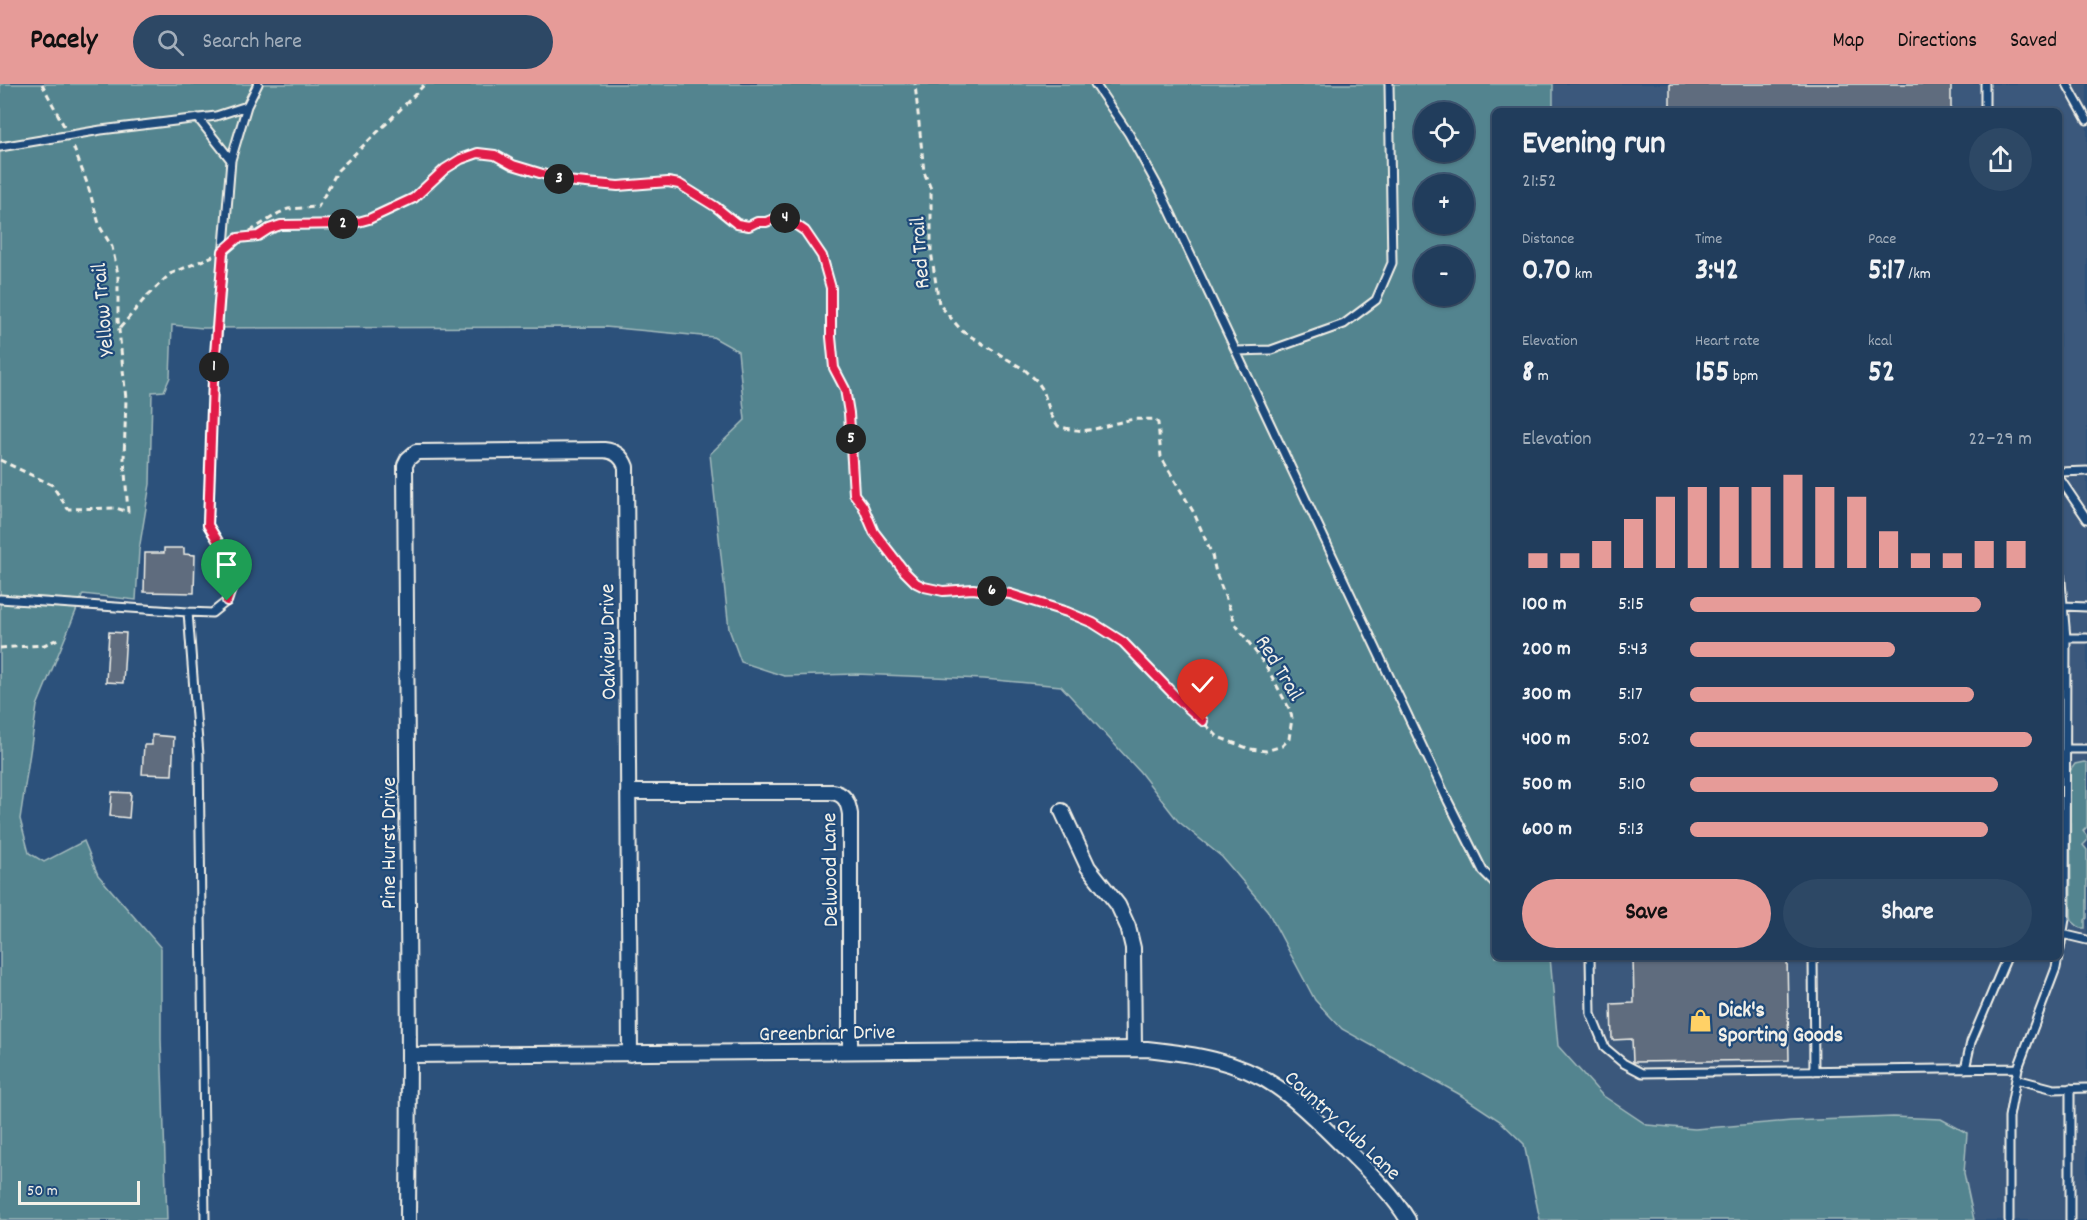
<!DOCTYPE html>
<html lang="en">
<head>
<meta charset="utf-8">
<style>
  body { margin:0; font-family:Dekko,sans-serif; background:#2d4865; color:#f1f3f6; height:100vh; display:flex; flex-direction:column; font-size:22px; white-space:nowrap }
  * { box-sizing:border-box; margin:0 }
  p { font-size:20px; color:#a2aebb }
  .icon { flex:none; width:33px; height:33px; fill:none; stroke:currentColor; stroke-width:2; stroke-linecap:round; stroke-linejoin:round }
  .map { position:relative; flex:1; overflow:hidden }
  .side { position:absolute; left:1492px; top:24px; width:570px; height:852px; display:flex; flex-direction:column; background:#213d5c; border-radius:9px; box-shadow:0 2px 4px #0004,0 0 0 2px #3e5672 }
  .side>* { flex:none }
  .fabs { position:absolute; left:1414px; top:18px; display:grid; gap:12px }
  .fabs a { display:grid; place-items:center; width:60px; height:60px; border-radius:50%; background:#213d5c; box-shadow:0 2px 4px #0004,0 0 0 2px #3e5672; font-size:30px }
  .scale { position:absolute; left:18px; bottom:15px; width:122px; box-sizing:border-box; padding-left:6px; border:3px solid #f4f1e8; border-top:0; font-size:16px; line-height:21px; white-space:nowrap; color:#f4f1e8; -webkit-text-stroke:4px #1f4a7a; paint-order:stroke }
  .pin { position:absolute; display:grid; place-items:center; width:51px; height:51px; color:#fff; margin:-62px -26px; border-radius:50% 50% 50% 0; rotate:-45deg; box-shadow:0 0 6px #0007 }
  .pin .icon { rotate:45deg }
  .km { position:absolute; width:30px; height:30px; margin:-15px; border-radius:50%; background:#222; color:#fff; font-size:16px; line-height:30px; text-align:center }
  .round { display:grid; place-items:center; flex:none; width:63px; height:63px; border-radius:32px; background:#2d4865 }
  .headline { display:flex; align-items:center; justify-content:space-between; height:102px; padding:0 30px }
  h1 { font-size:33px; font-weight:800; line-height:45px }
  .stats { display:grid; grid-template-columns:repeat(3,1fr); gap:9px; height:102px; padding:6px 30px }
  .stats div { display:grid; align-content:center }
  .stats b { font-size:30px; font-weight:800 }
  .stats small { font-size:16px; font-weight:400 }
  .stats p { font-size:16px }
  .chart { height:168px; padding:12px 30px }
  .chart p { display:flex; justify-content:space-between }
  .chart svg { width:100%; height:108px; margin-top:6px; stroke:#e69b98; stroke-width:6 }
  .button { display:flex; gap:12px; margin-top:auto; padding:12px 30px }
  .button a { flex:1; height:69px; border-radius:36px; background:#e69b98; color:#111; font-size:24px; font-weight:800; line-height:69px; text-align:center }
  .button a+a { background:#2d4865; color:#f1f3f6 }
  ul { padding:0 30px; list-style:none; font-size:20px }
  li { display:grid; grid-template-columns:96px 72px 1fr; align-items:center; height:45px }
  li i { height:15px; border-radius:8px; background:#e69b98 }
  header { display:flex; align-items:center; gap:36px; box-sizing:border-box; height:84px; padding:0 30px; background:#e69b98; color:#111 }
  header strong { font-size:28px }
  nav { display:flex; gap:33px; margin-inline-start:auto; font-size:21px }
  .search { width:420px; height:54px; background:#2d4865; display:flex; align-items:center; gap:15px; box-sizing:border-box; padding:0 21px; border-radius:33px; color:#a2aebb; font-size:22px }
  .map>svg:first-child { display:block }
  .built { fill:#3b597c }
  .green { fill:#52848f; stroke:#a3babc; stroke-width:1.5; fill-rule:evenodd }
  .building { fill:#5e6c7e; stroke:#f4f1e8; stroke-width:1.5 }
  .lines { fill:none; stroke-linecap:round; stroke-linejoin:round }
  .lane-casing { stroke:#f4f1e8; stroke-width:11 }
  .street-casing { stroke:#f4f1e8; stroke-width:18 }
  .path { stroke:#f4f1e8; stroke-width:3; stroke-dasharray:6 4.5; stroke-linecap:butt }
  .lane { stroke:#1f4a7a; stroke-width:7 }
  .street { stroke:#1f4a7a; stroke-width:14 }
  .route-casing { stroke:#fff; stroke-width:12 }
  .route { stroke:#e11d48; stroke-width:8 }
  .labels { text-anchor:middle; stroke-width:4.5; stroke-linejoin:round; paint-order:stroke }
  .street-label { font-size:22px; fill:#f4f1e8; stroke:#1f4a7a }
  .poi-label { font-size:22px; font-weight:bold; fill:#f4f1e8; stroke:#1f4a7a; text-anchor:start }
</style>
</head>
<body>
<header>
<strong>Pacely</strong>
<div class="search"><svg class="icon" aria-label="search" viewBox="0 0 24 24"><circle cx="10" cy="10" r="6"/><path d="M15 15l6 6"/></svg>Search here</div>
<nav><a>Map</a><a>Directions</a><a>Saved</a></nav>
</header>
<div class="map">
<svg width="2087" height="1136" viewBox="0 0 2087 1136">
  <rect width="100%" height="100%" fill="#2c517b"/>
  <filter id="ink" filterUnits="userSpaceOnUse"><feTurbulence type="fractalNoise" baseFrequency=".0167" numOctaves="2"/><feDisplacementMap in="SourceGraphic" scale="12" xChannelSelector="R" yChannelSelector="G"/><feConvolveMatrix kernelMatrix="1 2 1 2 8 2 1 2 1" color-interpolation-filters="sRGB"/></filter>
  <g filter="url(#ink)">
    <path class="built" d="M 1553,0 L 2087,0 L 2087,1136 L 1974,1136 L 1964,1089 L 1967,1049 L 1941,1035 L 1893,1033 L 1791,1037 L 1695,1045 L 1647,1041 L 1602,1011 L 1558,962 L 1550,888 L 1550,873 L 2060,873 L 2060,27 L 1553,27 Z"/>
    <path class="green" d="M 0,0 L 1553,0 L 1553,27 L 1496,27 L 1496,873 L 1550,873 L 1558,962 L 1602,1011 L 1647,1041 L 1695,1045 L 1791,1037 L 1893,1033 L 1941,1035 L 1967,1049 L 1964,1089 L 1974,1136 L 1540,1136 L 1524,1060 L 1500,1037 L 1459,1010 L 1342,945 L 1315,916 L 1267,826 L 1222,773 L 1178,737 L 1140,688 L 1061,602 L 984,595 L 856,590 L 784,592 L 741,578 L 729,545 L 710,370 L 745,336 L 738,267 L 713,253 L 605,243 L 203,244 L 172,241 L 170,293 L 164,307 L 152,308 L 150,400 L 139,466 L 136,516 L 83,510 L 37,622 L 20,735 L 29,769 L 44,778 L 84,757 L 98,791 L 161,864 L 161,955 L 167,1136 L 0,1136 ZM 1425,28 L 1464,28 L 1464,68 L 1425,68 ZM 1425,100 L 1464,100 L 1464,140 L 1425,140 ZM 1425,172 L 1464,172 L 1464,212 L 1425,212 Z
      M 2084,678 L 2087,679 L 2087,743 L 2083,747 L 2087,752 L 2087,757 L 2083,761 L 2087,766 L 2087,834 L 2085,836 L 2085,844 L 2080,844 L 2072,837 L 2071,831 L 2070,687 L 2075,680 Z"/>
    <path class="building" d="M 1670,0 L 1951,0 L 1951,27 L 1670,27 Z
      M 164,464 L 184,464 L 184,470 L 195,471 L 194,509 L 144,508 L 145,469 L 164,469 Z
      M 109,548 L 126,549 L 123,599 L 106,598 Z
      M 152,651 L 174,653 L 172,691 L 142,690 L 144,661 L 152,661 Z
      M 112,708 L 131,709 L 129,734 L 110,732 Z
      M 1633,873 L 1787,873 L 1789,976 L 1633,978 L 1632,955 L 1612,956 L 1611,920 L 1634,919 Z"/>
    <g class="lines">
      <defs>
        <path id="lane" d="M 1095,0 L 1129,50 L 1161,108 L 1448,717 L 1483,787 L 1496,800
          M 2067,0 L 2087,36
          M 1985,27 L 1985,0
          M 198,34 L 231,76
          M 0,63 L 101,46 L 216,32 L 247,22
          M 1236,267 L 1271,266 L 1344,240 L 1376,216 L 1392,179 L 1389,0
          M 2060,388 L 2087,387
          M 2060,395 L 2087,435
          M 2060,487 L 2066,554 L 2065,835 L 2060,865
          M 0,515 L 188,528
          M 2063,522 L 2087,523
          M 2066,554 L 2087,554
          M 2066,665 L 2087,665
          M 2062,850 L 2087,856
          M 1590,873 L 1591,930 L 1605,964 L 1623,979 L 1642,989 L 2018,984
          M 1813,873 L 1814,987
          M 1965,985 L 1971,958 L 2007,873
          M 2016,995 L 2054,1005 L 2087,1004
          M 2070,1004 L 2070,1136
          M 205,1136 L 199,671 L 188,528 L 212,529 L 227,517 L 234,496 L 232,479 L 208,441 L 213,297 L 231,76 L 247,22 L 258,0
          M 2009,1136 L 2009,1033 L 2018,984 L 2056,884 L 2058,873"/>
        <path id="street" d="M 628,708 L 832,708 C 845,710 848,718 850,730 L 850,967
          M 1062,727 L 1088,783 L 1118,821 L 1128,843 L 1133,864 L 1134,965
          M 409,971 L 1147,965 C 1192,970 1238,976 1277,1003 C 1302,1020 1323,1043 1345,1064 C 1368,1087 1391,1108 1408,1136
          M 408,1136 L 409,971 L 405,381 L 408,375 L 416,368 L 604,366 C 615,367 622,372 626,383 L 630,970"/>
      </defs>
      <use href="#lane" class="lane-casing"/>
      <use href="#street" class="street-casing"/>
      <path class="path" d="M 42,0 L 64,42
        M 241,153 L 279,129 L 288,125 L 318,123 L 338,86 L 388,38 L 425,0
        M 238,155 L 258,152 L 281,141 L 351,140 L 368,135 L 414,114 L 445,85 L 461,75 L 478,69 L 495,71 L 513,81 L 566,97 L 618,102 L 668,98 L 679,100 L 716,123 L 737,140 L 749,142 L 757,138 L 766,138 L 783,132 L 805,147 L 822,172 L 831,204 L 832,253 L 834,284 L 845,305 L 849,329 L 854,410 L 863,422 L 874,448 L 905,488 L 916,499 L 924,503 L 943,507 L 973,505 L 999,507 L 1044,520 L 1086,536 L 1111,549 L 1123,558 L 1218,653 L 1250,665 L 1266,667 L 1282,662 L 1289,655 L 1292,634 L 1290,626 L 1266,582 L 1236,541 L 1216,489 L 1212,471 L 1194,429 L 1161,373 L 1158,339 L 1154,335 C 1144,336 1134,334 1125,337 C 1096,343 1090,352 1058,342 L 1051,331 L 1043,306 L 1037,297 L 1025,286 L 962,247 L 939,220 L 931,167 L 931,105 L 924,88 L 915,0
        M 120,244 L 146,213 L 170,190 L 213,172
        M 0,376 L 52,401 L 68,425 L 116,424 L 128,428 L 124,375 L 126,315 L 118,236 L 118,190 L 112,163 L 100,143 L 87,99 L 73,62
        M 0,564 L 44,561 L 58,555"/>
      <use href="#lane" class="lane"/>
      <use href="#street" class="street"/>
    </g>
  </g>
  <g class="lines" filter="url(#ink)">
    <defs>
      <path id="route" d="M 227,517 L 234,496 L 231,479 L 208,441 L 213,297 L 223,167 L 238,154 L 258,152 L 269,145 L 281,141 L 351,140 L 369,135 L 414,114 L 445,85 L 461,75 L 478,69 L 495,71 L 513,81 L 566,97 L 618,102 L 668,98 L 679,100 L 716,123 L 737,140 L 749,142 L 757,138 L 766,138 L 783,132 L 805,147 L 822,172 L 831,204 L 831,253 L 834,284 L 845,305 L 849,329 L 854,410 L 863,422 L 874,448 L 905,488 L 916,499 L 924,503 L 943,507 L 973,505 L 1010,510 L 1067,528 L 1093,539 L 1123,558 L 1179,616 L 1203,637"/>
    </defs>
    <use href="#route" class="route-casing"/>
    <use href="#route" class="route"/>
  </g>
  <defs>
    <symbol id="shop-bare" viewBox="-9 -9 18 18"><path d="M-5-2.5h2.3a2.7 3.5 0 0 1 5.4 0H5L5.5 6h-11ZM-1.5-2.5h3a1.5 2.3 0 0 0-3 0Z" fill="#ffd166" stroke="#1f4a7a" stroke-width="2.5" paint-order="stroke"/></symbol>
  </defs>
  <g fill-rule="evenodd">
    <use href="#shop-bare" x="1684" y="920" width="33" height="33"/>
  </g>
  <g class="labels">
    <g class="street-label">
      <text transform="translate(918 169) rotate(-94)" y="8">Red Trail</text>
      <text transform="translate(101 226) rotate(-95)" y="8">Yellow Trail</text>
      <text transform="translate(606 558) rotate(-91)" y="8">Oakview Drive</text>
      <text transform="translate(1281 583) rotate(59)" y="8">Red Trail</text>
      <text transform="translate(387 759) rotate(-90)" y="8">Pine Hurst Drive</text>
      <text transform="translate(828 786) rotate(-91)" y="8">Delwood Lane</text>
      <text transform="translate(827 947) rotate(-1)" y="8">Greenbriar Drive</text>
      <text transform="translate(1344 1040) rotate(43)" y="8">Country Club Lane</text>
    </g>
    <g class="poi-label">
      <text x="1718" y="932">Dick's<tspan x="1718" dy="25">Sporting Goods</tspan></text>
    </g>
  </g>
</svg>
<div class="fabs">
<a><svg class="icon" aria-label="locate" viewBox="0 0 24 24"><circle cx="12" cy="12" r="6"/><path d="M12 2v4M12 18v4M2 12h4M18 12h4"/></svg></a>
<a>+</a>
<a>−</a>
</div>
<div class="scale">50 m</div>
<div class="pin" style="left:227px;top:517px;background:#1e9e55"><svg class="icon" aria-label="arrive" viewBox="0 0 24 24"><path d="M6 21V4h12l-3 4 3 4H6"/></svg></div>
<div class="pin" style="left:1203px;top:637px;background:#d93025"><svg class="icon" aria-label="check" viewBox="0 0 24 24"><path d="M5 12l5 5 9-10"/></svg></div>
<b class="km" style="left:214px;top:283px">1</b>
<b class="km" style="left:343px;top:140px">2</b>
<b class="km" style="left:559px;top:95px">3</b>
<b class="km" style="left:785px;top:134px">4</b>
<b class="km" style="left:851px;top:355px">5</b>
<b class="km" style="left:992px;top:507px">6</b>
<section class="side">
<div class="headline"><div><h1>Evening run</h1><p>21:52</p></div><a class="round"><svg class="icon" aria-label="share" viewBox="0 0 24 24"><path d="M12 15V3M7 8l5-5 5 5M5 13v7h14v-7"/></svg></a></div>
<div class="stats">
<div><p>Distance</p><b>0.70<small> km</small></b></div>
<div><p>Time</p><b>3:42</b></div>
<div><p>Pace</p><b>5:17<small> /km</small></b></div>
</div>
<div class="stats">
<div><p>Elevation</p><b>8<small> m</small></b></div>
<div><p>Heart rate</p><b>155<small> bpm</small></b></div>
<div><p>kcal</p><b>52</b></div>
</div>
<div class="chart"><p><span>Elevation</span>22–29 m</p>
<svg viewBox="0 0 160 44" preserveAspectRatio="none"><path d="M5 44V38M15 44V38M25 44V33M35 44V24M45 44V15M55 44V11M65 44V11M75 44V11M85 44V6M95 44V11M105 44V15M115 44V29M125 44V38M135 44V38M145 44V33M155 44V33"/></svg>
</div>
<ul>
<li><b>100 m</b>5:15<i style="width:85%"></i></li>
<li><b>200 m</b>5:43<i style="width:60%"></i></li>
<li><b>300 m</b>5:17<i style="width:83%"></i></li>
<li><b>400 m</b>5:02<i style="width:100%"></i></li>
<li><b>500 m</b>5:10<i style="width:90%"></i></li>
<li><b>600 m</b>5:13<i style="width:87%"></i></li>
</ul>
<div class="button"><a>Save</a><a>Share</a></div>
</section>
</div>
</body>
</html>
